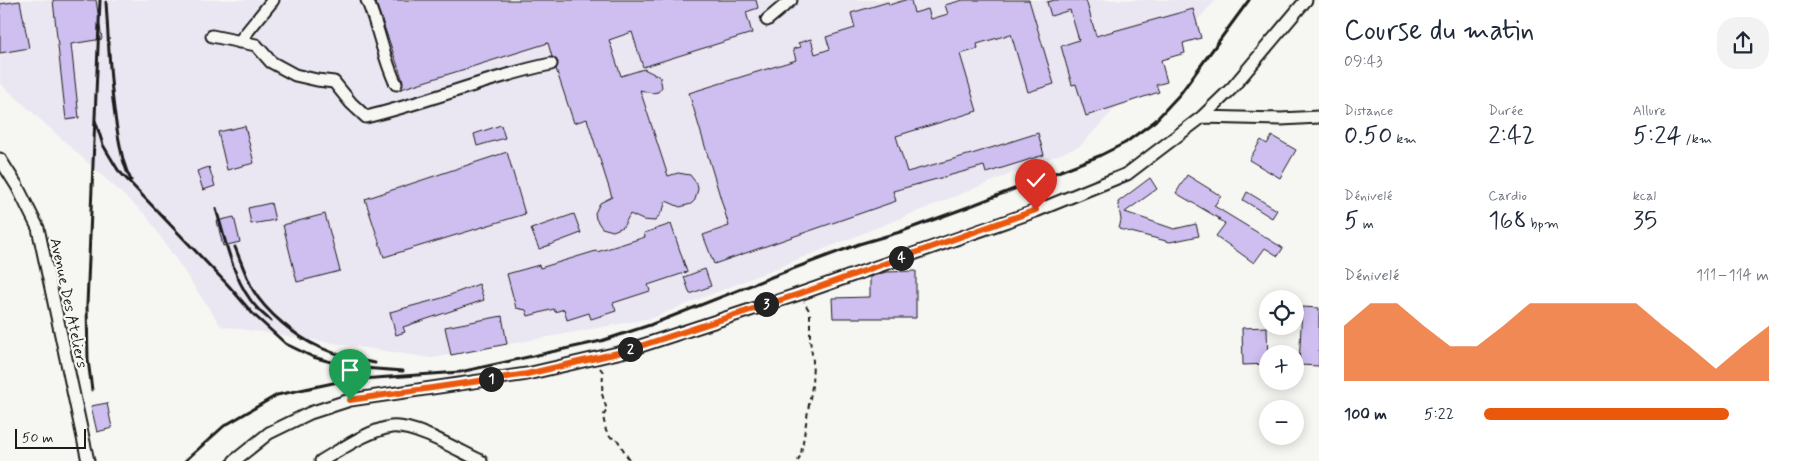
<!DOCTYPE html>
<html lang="fr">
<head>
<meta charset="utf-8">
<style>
  body { margin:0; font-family:Mynerve,sans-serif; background:#f2f2f3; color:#1f2937; height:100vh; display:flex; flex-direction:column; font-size:19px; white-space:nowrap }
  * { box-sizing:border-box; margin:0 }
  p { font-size:16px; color:#747a83 }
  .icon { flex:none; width:28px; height:28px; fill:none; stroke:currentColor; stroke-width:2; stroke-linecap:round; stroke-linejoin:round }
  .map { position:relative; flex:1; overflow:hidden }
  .panel { display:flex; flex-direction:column; background:#fff; width:475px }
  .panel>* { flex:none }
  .fabs { position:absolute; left:1259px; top:290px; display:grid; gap:10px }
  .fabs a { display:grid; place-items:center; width:45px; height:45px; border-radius:50%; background:#fff; box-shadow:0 2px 12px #0003; font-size:25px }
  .scale { position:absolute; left:15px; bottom:12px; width:71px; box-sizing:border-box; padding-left:5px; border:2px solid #1c1c1c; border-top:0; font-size:14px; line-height:18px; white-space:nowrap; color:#1c1c1c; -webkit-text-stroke:4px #f6f6f2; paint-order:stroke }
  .pin { position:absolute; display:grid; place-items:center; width:42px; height:42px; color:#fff; margin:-51px -21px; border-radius:50% 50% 50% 0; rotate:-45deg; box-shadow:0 0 5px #0007 }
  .pin .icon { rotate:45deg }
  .km { position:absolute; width:25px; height:25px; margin:-12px; border-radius:50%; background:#222; color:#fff; font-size:14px; line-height:25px; text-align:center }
  .round { display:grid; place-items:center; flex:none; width:52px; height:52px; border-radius:20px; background:#f2f2f3 }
  .overview { display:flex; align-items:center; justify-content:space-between; height:85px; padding:0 25px }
  h1 { font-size:28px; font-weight:600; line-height:38px }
  .stats { display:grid; grid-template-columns:repeat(3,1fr); gap:8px; height:85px; padding:5px 25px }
  .stats div { display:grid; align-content:center }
  .stats b { font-size:25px; font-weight:600 }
  .stats small { font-size:14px; font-weight:400 }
  .stats p { font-size:14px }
  .chart { height:140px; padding:10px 25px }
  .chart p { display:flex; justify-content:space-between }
  .chart svg { width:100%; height:90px; margin-top:5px; fill:#ea580c; opacity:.7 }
  ul { padding:0 25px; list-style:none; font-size:16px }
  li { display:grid; grid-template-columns:80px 60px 1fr; align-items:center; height:38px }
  li i { height:12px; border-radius:6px; background:#ea580c }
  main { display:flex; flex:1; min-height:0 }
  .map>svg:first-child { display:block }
  .built { fill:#eae6f2 }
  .building { fill:#cfbff1; stroke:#1c1c1c }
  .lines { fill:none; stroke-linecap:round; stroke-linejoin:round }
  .minor-casing { stroke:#1c1c1c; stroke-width:15 }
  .path { stroke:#1c1c1c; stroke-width:2; stroke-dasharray:5 4; stroke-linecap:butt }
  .minor { stroke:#f6f6f2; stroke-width:11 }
  .rail { stroke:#1c1c1c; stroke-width:3 }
  .route-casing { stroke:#fff; stroke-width:10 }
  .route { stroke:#ea580c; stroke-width:6 }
  .labels { text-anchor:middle; stroke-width:4.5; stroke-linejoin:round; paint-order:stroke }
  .street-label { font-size:15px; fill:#1c1c1c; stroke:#f6f6f2 }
</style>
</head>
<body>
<main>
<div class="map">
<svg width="1319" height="461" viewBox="0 0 1319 461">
  <rect width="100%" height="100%" fill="#f6f6f2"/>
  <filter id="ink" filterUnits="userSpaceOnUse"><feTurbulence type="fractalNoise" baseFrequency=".02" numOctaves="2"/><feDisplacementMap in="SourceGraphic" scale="10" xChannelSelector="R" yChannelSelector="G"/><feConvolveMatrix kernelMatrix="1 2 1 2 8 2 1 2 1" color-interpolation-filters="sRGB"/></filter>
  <g filter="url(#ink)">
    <path class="built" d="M 0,0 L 1216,0 L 1080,146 L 652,318 L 432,358 L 221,326 L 146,215 L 0,83 Z"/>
    <path class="building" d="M 53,0 L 96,0 L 102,39 L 71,44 L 79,118 L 66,120 Z
      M 375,0 L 756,0 L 758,8 L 746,12 L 752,33 L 643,67 L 632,32 L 609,40 L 621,76 L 644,69 L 660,77 L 662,87 L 658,92 L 652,93 L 640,90 L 668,176 L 678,173 L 690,175 L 697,184 L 698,189 L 695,200 L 691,204 L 680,207 L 666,201 L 663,210 L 655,221 L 643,220 L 630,214 L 623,227 L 613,231 L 602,228 L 596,219 L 595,213 L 600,203 L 612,197 L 587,119 L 574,123 L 556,69 L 558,62 L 552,57 L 548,43 L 401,89 L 403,81 Z
      M 905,0 L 911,0 L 914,13 L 928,9 L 931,19 L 948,14 L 945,5 L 963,0 L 1029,0 L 1054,84 L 1028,92 L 1011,34 L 977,44 L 978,49 L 960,54 L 977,111 L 896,136 L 907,172 L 975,153 L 1038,133 L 1044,155 L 986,173 L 984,166 L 893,191 L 896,201 L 714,264 L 703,235 L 729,226 L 689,93 L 796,60 L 793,49 L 801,47 L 798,43 L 811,39 L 815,54 L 830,49 L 826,37 L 855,28 L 851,13 L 888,2 L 889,5 Z
      M 1055,0 L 1086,0 L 1096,36 L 1193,9 L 1201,38 L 1183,43 L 1185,53 L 1161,60 L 1167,82 L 1156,85 L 1159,92 L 1086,116 L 1076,84 L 1072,85 L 1061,46 L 1079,40 L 1070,10 L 1051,16 L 1047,2 Z
      M 20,1 L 29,48 L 0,53 L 0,4 Z
      M 501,125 L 505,138 L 477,146 L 474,134 Z
      M 245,126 L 254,163 L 227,170 L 218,132 Z
      M 1272,136 L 1296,150 L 1280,178 L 1249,160 L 1261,140 L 1267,144 Z
      M 507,152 L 525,214 L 384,257 L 365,199 Z
      M 209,167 L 215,186 L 203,190 L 197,171 Z
      M 1187,175 L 1221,196 L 1214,206 L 1283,248 L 1278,256 L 1265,248 L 1254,263 L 1216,236 L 1225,224 L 1218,219 L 1220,219 L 1176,193 Z
      M 1150,178 L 1157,189 L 1125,212 L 1174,229 L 1196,224 L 1199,236 L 1170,242 L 1119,229 L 1121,220 L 1118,202 Z
      M 1247,192 L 1277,210 L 1272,218 L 1243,200 Z
      M 271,203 L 275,220 L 251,224 L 248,208 Z
      M 325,214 L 340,271 L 297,282 L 283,225 Z
      M 574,214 L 581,233 L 539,249 L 531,229 Z
      M 234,217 L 240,242 L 223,246 L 217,221 Z
      M 671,224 L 687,272 L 648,285 L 650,291 L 613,303 L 616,311 L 591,319 L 589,313 L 567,320 L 564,309 L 555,312 L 554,309 L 528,316 L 526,310 L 516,308 L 507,274 L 539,265 L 540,268 L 596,251 L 597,252 L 645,237 L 644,233 Z
      M 705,269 L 711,286 L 690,294 L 684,277 Z
      M 916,271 L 916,318 L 833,318 L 832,298 L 870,297 L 870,277 L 886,272 Z
      M 479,284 L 484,300 L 403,327 L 405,332 L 396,335 L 390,312 L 442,298 Z
      M 1302,307 L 1319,308 L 1319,366 L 1299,365 Z
      M 502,316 L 507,344 L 451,355 L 445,327 Z
      M 1267,327 L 1268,364 L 1243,365 L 1242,328 Z
      M 107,403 L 112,428 L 97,432 L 91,406 Z"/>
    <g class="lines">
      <defs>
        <path id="minor" d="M 367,0 C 379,27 383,58 396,84
          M 767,20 L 791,0
          M 212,36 L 256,45 L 271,62 L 295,75 L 317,80 L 334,82 L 351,103 L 366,117 C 429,102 488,77 551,64
          M 239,42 L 273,0
          M 1202,117 L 1281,119 L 1319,117
          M 0,159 L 17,186 L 38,228 L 88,461
          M 234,461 L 269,433 L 310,413 L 350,400 L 527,374 L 622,352 L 799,294 L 1036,211 L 1127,174 L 1202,117 L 1232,88 L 1306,0
          M 321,461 C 342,449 367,431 391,427 C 415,424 459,451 481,461"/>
      </defs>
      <use href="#minor" class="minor-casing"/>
      <path class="path" d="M 600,368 L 603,372 L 602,394 L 607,410 L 603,416 L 606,431 L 610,437 L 617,439 L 630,461
        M 798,461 L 801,454 L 812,386 L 813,361 L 810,340 L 810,312 L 804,302"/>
      <use href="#minor" class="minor"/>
      <path class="rail" d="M 106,2 C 109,47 110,91 118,135 C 121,150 123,166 131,180
        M 95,120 L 103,145 L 118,170 L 228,285 L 253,314 L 286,344 L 313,357 L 349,367 L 403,371
        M 216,209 C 226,241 233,282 257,308 C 261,313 267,317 271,321
        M 235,247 C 241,262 246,276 253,290 C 266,312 296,337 319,347 C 336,355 357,360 375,363
        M 92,390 L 88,360 L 87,305 L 100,0
        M 185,461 L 224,426 L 277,395 L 347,380 L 460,372 L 601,341 L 650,325 L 779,274 L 859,244 L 900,232 L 968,207 L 1099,156 L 1125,143 L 1155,121 L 1180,94 L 1249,0"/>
    </g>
  </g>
  <g class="lines" filter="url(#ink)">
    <defs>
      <path id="route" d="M 350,400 L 527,374 L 622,352 L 799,294 L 1036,210"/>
    </defs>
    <use href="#route" class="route-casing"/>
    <use href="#route" class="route"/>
  </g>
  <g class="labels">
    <g class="street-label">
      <text transform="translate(69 303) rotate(78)" y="5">Avenue Des Ateliers</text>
    </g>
  </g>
</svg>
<div class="fabs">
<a><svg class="icon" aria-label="locate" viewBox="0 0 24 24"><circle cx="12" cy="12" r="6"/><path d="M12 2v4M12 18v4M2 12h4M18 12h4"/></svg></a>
<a>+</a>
<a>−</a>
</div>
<div class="scale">50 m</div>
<div class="pin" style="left:350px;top:400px;background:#1e9e55"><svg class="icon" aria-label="arrive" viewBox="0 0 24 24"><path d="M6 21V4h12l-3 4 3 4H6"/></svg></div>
<div class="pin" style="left:1036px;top:210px;background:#d93025"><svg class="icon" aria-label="check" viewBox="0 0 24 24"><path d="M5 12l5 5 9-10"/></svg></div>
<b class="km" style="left:491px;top:379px">1</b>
<b class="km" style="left:630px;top:349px">2</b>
<b class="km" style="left:766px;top:304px">3</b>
<b class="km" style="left:901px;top:258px">4</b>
</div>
<section class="panel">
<div class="overview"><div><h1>Course du matin</h1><p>09:43</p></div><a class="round"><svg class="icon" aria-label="share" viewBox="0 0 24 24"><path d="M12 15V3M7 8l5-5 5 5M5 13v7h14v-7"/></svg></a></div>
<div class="stats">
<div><p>Distance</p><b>0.50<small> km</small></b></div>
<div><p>Durée</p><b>2:42</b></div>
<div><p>Allure</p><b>5:24<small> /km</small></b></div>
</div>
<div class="stats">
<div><p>Dénivelé</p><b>5<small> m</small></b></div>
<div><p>Cardio</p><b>168<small> bpm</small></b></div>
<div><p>kcal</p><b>35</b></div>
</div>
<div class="chart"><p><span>Dénivelé</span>111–114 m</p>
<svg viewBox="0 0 160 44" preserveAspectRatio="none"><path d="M0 44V17L10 6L20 6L30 17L40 27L50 27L60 17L70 6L80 6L90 6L100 6L110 6L120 17L130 27L140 38L150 27L160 17V44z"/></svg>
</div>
<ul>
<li><b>100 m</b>5:22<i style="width:86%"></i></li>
</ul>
</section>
</main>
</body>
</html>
